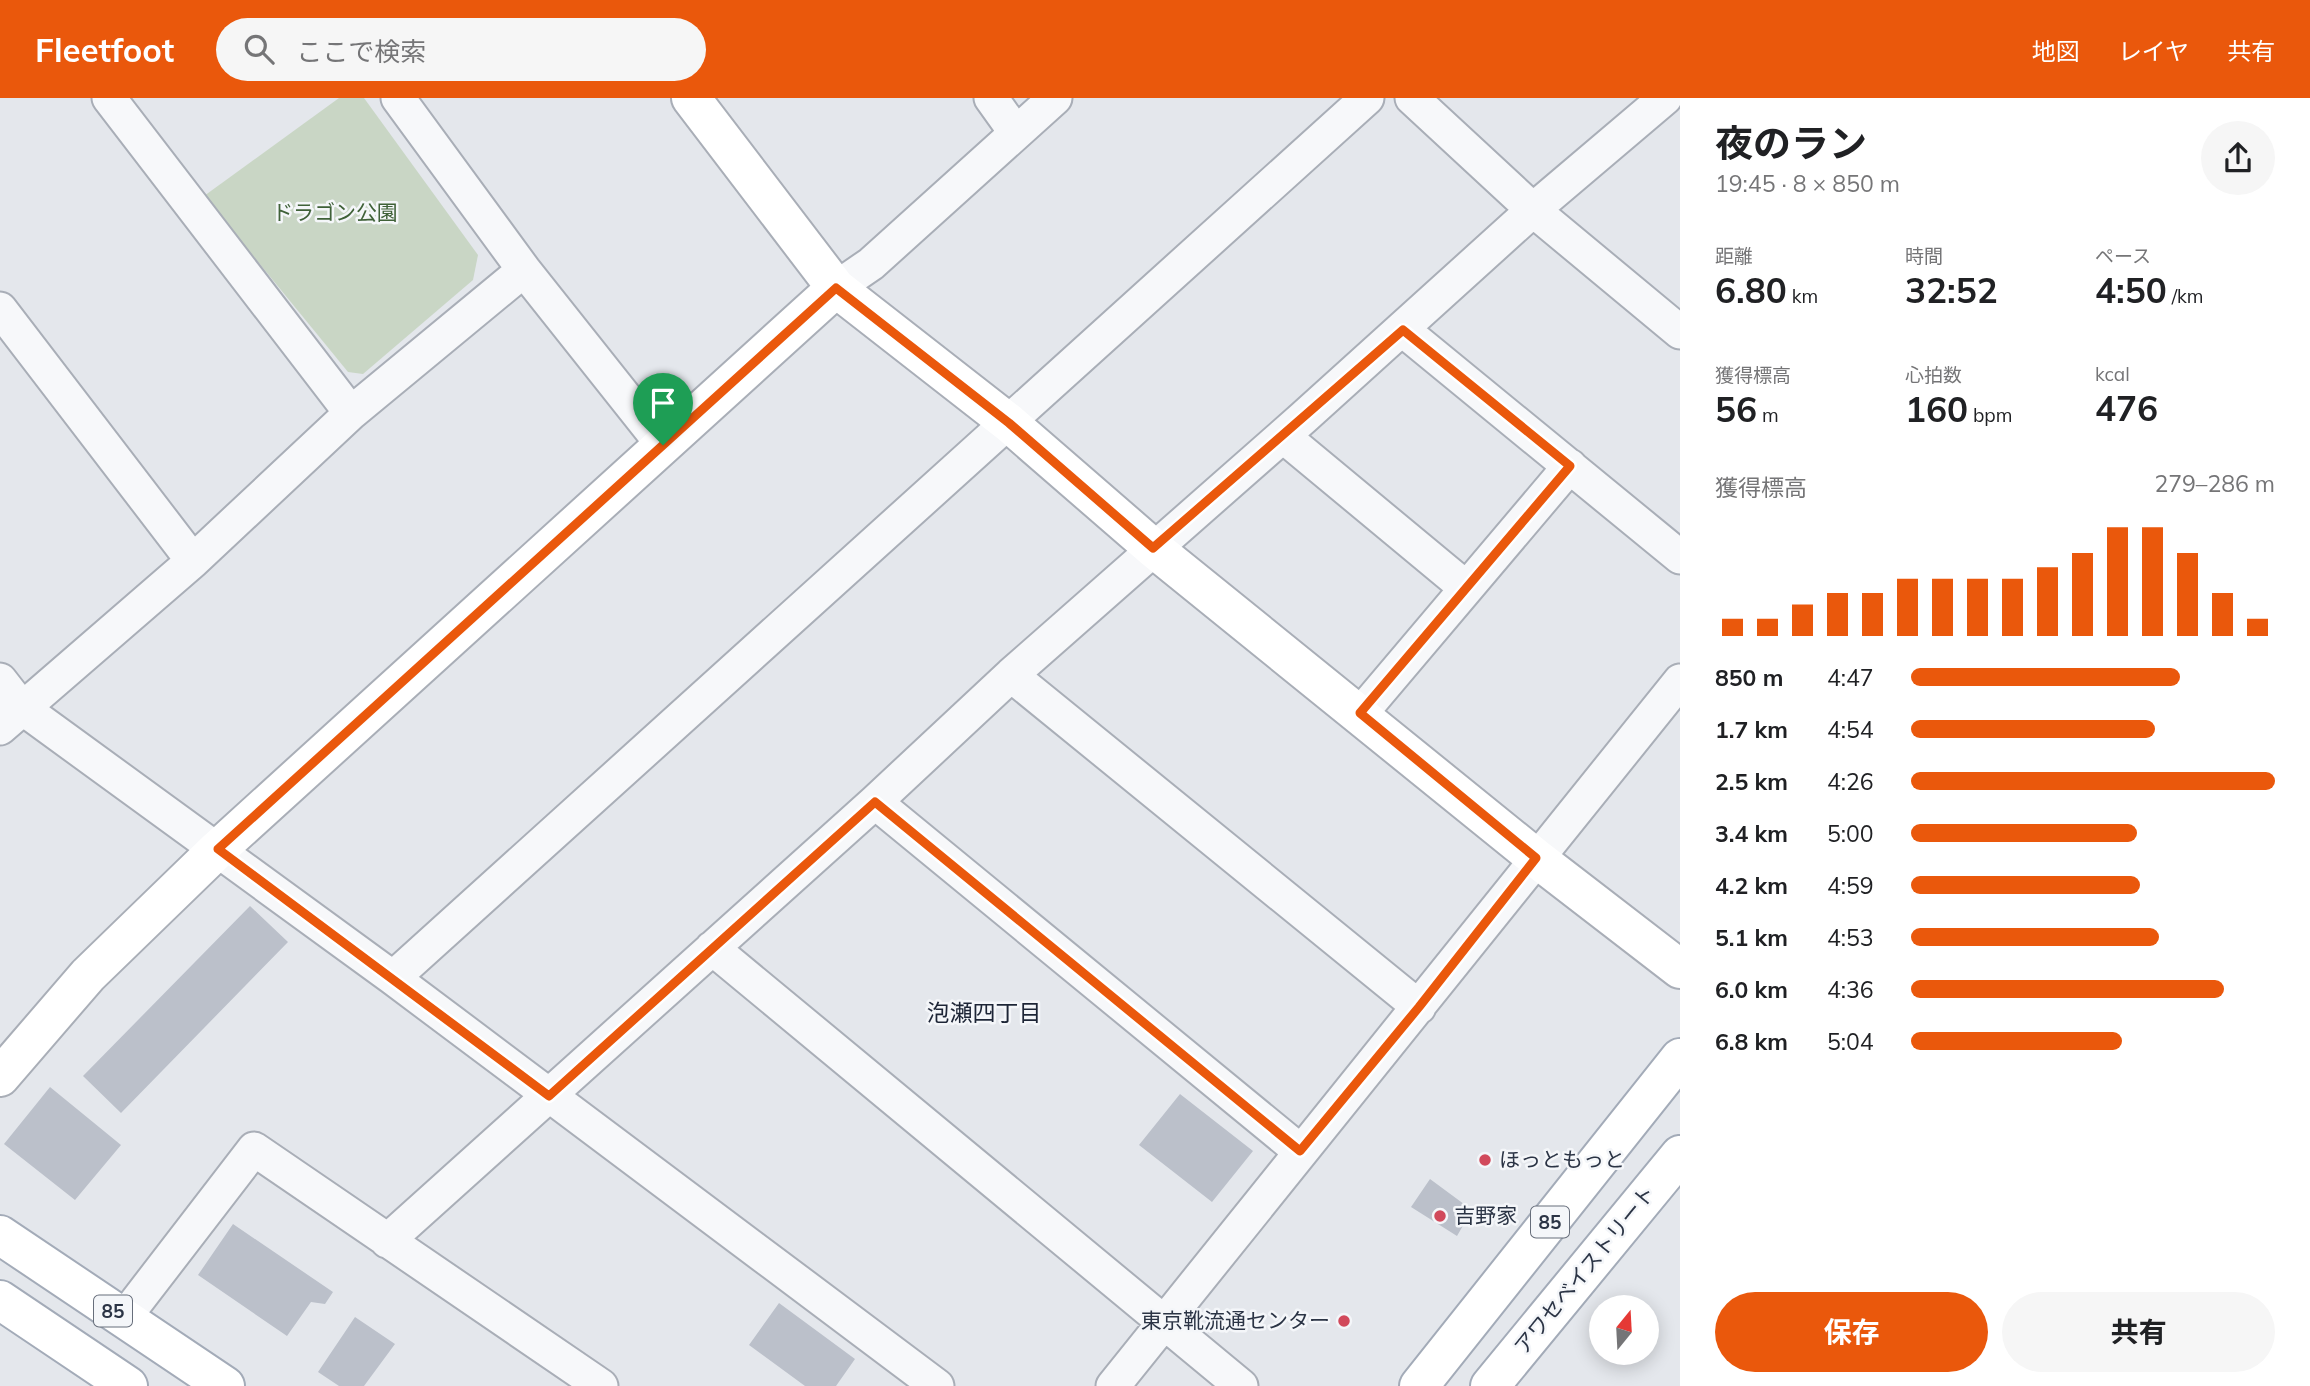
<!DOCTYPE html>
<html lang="ja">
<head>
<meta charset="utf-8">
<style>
  body { margin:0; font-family:Mulish,"Noto Sans JP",sans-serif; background:#f6f6f6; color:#202124; height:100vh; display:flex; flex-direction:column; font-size:26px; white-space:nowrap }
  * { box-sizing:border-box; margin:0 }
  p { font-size:23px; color:#757577 }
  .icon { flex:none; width:38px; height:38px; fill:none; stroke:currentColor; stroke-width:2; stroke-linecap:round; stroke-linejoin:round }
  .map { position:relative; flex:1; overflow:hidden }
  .drawer { display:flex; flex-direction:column; background:#fff; width:630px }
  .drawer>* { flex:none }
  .needle { width:46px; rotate:18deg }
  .tools { position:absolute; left:1589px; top:1197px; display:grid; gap:14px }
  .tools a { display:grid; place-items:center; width:70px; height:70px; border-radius:50%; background:#fff; box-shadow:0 4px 18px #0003; font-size:35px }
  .pin { position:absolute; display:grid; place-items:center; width:60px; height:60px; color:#fff; margin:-72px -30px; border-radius:50% 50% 50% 0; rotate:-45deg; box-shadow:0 0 7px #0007 }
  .pin .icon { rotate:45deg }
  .round { display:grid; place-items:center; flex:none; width:74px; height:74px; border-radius:37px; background:#f6f6f6 }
  .overview { display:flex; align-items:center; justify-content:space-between; height:119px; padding:0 35px }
  h1 { font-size:38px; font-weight:700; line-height:52px }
  .figures { display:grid; grid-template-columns:repeat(3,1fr); gap:10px; height:119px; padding:7px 35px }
  .figures div { display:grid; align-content:center }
  .figures b { font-size:35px; font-weight:700 }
  .figures small { font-size:19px; font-weight:400 }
  .figures p { font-size:19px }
  .chart { height:196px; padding:14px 35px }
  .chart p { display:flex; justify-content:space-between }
  .chart svg { width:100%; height:126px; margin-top:7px; stroke:#ea580c; stroke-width:6 }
  .primary-button { display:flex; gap:14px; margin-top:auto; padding:14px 35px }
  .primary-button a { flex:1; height:80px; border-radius:42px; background:#ea580c; color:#fff; font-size:28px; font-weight:700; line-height:80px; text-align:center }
  .primary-button a+a { background:#f6f6f6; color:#202124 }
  ul { padding:0 35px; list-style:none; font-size:23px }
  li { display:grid; grid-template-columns:112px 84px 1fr; align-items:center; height:52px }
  li i { height:18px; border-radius:9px; background:#ea580c }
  header { display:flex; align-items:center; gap:42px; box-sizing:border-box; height:98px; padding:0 35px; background:#ea580c; color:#fff }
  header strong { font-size:33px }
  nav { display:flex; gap:38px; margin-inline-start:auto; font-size:24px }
  .search { width:490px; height:63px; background:#f6f6f6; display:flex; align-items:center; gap:18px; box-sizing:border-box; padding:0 24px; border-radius:38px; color:#757577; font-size:26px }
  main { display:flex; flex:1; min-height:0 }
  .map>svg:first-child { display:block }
  .green { fill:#c9d6c5 }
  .building { fill:#bbc0ca }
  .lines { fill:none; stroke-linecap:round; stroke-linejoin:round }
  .street-casing { stroke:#a9aeb7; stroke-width:37 }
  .secondary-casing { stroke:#a9aeb7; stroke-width:42 }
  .primary-casing { stroke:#a3abb8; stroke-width:42 }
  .street { stroke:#f7f8fa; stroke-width:33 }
  .secondary { stroke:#fff; stroke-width:38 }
  .primary { stroke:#fff; stroke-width:38 }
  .route-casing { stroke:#fff; stroke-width:14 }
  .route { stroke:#ea580c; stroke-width:9 }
  .poi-dot { fill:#d1495b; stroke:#f4f6f9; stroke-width:2.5 }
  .labels { text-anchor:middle; stroke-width:5; stroke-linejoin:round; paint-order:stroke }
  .shield { fill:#f4f6f9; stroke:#676e7b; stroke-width:2 }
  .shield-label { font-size:19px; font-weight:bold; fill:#2b3445 }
  .park-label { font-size:21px; fill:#3f6138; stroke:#f4f6f9 }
  .poi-label { font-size:21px; fill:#2b3445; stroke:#f4f6f9; text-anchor:start }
  .street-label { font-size:21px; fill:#2b3445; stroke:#f4f6f9 }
  .neighbourhood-label { font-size:23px; fill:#1d2536; stroke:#f4f6f9 }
</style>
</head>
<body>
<header>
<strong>Fleetfoot</strong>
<div class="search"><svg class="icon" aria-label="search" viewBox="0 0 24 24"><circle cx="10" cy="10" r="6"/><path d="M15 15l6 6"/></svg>ここで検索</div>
<nav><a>地図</a><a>レイヤ</a><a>共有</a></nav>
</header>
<main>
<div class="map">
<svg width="1680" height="1288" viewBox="0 0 1680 1288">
  <rect width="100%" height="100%" fill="#e4e7ec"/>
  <path class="green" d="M 339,0 L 364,0 L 478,157 L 473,182 L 363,276 L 348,274 L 204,98 Z"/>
  <path class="building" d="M 250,808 L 288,844 L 121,1015 L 83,978 Z
    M 50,989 L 121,1047 L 75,1102 L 4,1046 Z
    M 1180,996 L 1253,1053 L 1212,1104 L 1139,1047 Z
    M 1430,1081 L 1472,1112 L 1457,1138 L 1411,1109 Z
    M 233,1126 L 333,1194 L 325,1206 L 311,1204 L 287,1238 L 198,1177 Z
    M 779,1205 L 855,1261 L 836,1288 L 805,1288 L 749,1247 Z
    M 355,1219 L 395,1246 L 364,1288 L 339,1288 L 318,1274 Z"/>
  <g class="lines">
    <defs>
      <path id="street" d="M 109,0 L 351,315
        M 398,0 L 524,172 L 663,347
        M 991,0 L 1016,35
        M 1412,0 L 1533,112 L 1680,234
        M 836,190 L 871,166 L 1055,0
        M 0,211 L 193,463
        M 1403,232 L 1680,459
        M 1283,338 L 1465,489
        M 1011,577 L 1419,909
        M 0,582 L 21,609 L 393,880 L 937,1288
        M 1361,615 L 1570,368
        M 0,630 L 193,463 L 351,315 L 524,172
        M 875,704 L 1300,1053
        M 712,850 L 1241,1288
        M 393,880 L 1367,0
        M 387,1143 L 875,704 L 1011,577 L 1303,320 L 1533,112 L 1665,0
        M 124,1220 L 254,1051 L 601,1288
        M 1113,1288 L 1680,583"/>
      <path id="secondary" d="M 691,0 L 836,190 L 1009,325 L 1153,450 L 1536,760 L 1680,871
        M 0,979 L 88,877 L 218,751 L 836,190"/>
      <path id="primary" d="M 0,1137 L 225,1288
        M 0,1202 L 128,1288
        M 1419,1288 L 1680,960
        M 1490,1288 L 1680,1057"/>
    </defs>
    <use href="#street" class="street-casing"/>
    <use href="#secondary" class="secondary-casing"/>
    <use href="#primary" class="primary-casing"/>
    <use href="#street" class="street"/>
    <use href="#secondary" class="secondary"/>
    <use href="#primary" class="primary"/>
  </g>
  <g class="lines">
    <defs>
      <path id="route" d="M 836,190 L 1009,325 L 1153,450 L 1403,232 L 1570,368 L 1360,615 L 1536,760 L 1419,909 L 1300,1053 L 875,704 L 549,998 L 218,751 Z"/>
    </defs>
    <use href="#route" class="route-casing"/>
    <use href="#route" class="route"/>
  </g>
  <g class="poi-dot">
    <circle cx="1485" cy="1062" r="7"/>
    <circle cx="1440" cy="1118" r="7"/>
    <circle cx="1344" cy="1223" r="7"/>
  </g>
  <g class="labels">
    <g class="shield">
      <rect x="1531" y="1108.5" width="38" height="31" rx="5"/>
      <rect x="94" y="1197.5" width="38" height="31" rx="5"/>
    </g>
    <g class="shield-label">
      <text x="1550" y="1131">85</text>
      <text x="113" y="1220">85</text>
    </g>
    <g class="park-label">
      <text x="335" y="122">ドラゴン公園</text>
    </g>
    <g class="poi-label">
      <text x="1499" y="1069">ほっともっと</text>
      <text x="1454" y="1125">吉野家</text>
      <text x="1330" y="1230" text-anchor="end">東京靴流通センター</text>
    </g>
    <g class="street-label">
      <text transform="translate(1585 1172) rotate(-51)" y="7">アワセベイストリート</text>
    </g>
    <g class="neighbourhood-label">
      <text x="984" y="923">泡瀬四丁目</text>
    </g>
  </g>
</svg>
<div class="tools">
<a><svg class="needle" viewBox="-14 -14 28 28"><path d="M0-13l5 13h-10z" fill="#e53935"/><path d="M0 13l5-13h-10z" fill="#757577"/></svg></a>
</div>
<div class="pin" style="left:663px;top:347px;background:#1e9e55"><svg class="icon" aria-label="arrive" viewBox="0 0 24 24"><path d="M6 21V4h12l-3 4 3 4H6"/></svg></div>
</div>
<section class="drawer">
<div class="overview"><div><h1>夜のラン</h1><p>19:45 · 8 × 850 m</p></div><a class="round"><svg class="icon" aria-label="share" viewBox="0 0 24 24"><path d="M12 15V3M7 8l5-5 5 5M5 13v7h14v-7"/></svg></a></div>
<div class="figures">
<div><p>距離</p><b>6.80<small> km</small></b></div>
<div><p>時間</p><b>32:52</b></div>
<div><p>ペース</p><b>4:50<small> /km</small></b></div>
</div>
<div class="figures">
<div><p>獲得標高</p><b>56<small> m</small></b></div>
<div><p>心拍数</p><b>160<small> bpm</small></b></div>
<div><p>kcal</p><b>476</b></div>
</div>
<div class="chart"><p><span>獲得標高</span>279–286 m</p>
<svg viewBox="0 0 160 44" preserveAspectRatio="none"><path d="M5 44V38M15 44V38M25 44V33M35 44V29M45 44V29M55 44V24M65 44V24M75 44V24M85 44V24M95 44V20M105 44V15M115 44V6M125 44V6M135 44V15M145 44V29M155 44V38"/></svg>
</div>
<ul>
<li><b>850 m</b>4:47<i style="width:74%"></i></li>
<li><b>1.7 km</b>4:54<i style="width:67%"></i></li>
<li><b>2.5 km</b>4:26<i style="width:100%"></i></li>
<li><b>3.4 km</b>5:00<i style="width:62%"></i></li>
<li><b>4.2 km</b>4:59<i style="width:63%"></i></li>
<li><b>5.1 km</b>4:53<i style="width:68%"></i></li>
<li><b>6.0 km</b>4:36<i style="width:86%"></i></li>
<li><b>6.8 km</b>5:04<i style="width:58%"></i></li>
</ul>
<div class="primary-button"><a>保存</a><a>共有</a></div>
</section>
</main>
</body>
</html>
